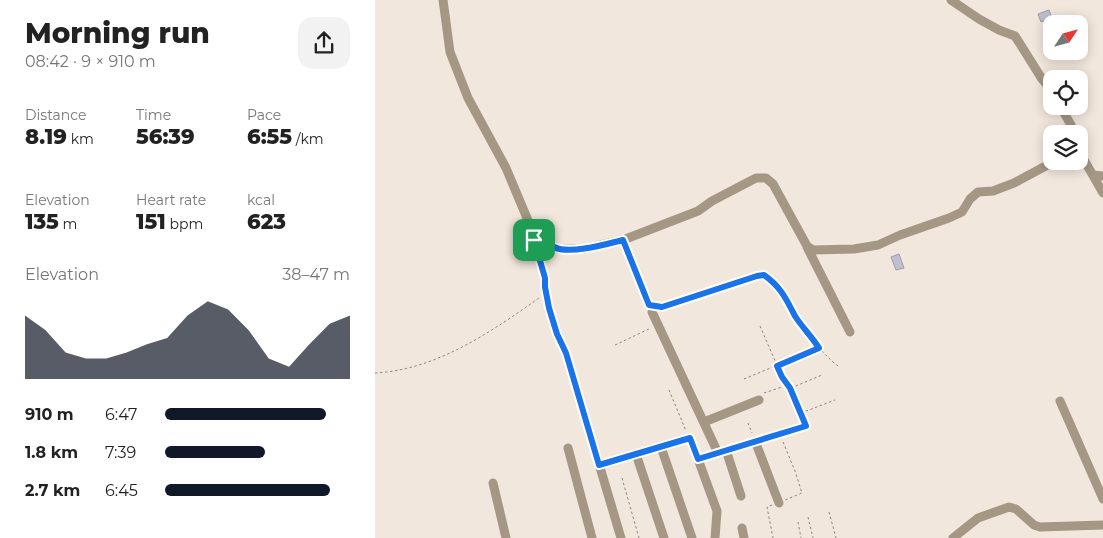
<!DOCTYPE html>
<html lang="en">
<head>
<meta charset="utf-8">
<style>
  body { margin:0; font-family:Montserrat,sans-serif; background:#f2f2f2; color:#222; height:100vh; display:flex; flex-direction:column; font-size:19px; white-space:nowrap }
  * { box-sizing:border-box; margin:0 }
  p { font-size:16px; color:#767676 }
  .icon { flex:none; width:28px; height:28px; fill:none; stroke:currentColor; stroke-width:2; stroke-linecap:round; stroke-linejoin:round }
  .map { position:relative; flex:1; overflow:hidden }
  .details { display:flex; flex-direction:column; background:#fff; width:375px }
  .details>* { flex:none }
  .needle { width:32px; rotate:54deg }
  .tools { position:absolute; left:668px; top:15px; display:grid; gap:10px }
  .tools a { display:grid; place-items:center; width:45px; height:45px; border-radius:10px; background:#fff; box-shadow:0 2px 12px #0003; font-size:25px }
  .pin { position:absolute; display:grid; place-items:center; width:42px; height:42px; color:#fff; margin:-21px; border-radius:10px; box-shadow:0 2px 8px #0006 }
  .round { display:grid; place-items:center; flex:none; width:52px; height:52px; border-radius:15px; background:#f2f2f2 }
  .overview { display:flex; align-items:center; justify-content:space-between; height:85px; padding:0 25px }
  h1 { font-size:28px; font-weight:800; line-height:38px }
  .stats { display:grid; grid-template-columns:repeat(3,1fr); gap:8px; height:85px; padding:5px 25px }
  .stats div { display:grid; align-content:center }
  .stats b { font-size:21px; font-weight:800 }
  .stats small { font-size:14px; font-weight:400 }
  .stats p { font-size:14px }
  .chart { height:140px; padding:10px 25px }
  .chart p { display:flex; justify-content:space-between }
  .chart svg { width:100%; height:90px; margin-top:5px; fill:#111827; opacity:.7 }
  ul { padding:0 25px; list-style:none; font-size:16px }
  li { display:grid; grid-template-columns:80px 60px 1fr; align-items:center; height:38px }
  li i { height:12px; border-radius:6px; background:#111827 }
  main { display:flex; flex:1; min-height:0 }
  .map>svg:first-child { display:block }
  .building { fill:#bec0cd; stroke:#9c9daa }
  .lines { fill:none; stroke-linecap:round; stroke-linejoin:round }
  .path { stroke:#8d867f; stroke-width:1; stroke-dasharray:2.5 2.5; stroke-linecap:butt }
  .minor { stroke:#a49885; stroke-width:9 }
  .route-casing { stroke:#fff; stroke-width:10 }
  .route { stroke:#1a73e8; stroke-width:6 }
</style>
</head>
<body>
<main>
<section class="details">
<div class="overview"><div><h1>Morning run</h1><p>08:42 · 9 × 910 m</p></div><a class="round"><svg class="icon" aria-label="share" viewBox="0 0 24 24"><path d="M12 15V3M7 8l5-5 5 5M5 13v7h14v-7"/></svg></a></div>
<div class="stats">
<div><p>Distance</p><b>8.19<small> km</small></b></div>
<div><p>Time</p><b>56:39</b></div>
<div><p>Pace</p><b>6:55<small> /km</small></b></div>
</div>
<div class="stats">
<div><p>Elevation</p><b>135<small> m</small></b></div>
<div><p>Heart rate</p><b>151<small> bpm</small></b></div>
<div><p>kcal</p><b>623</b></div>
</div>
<div class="chart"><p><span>Elevation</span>38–47 m</p>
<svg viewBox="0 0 160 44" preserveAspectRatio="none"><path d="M0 44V13L10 20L20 31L30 34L40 34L50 31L60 27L70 24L80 13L90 6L100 10L110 20L120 34L130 38L140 27L150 17L160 13V44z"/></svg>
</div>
<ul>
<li><b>910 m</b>6:47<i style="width:87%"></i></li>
<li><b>1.8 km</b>7:39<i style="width:54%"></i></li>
<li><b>2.7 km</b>6:45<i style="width:89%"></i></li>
</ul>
</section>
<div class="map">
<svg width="728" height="538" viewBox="0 0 728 538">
  <rect width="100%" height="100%" fill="#f2e7dc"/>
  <path class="building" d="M 674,10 L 677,18 L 666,22 L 663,14 Z
    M 524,254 L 529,268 L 521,270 L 516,257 Z"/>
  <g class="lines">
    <path class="path" d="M 251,247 L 274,304
      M 285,307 L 316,299 L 382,276 L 389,275 C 410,289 410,300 422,318 C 434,335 446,353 463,366
      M 385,326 L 407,377 L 415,388 L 428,419
      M 240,345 L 276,328
      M 0,373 C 61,370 116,332 164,298
      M 369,379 L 444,348
      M 416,388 L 447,375
      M 294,390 L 311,431
      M 389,393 L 413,385
      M 426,413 L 460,400
      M 373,423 L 377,433
      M 408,442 L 420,471 L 427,493 L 410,500
      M 247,478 L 264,538
      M 397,505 L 392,507 L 398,538
      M 454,512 L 461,538
      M 433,517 L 438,538
      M 423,522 L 426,538"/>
    <path class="minor" d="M 68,0 L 75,52 L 93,98 L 131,168 L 152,218 L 170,277 L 170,287 L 174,308 L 182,333 L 191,353 L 246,538
      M 576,0 L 604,19 L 624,30 L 640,36 L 667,79 L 676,90
      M 685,106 L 696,125 L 698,134
      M 704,151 L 728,193
      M 718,175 L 728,176
      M 159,240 L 166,238 L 180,248 L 188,249 L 208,249 L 248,240 L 323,211 L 337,201 L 381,178 L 391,178 L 398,184 L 432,246 L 438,250 L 479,249 L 503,245 L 525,235 L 574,218 L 587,212 L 595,199 L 603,192 L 618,191 L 639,183 L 680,161
      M 432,247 L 475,332
      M 277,312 L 343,453
      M 685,401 L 728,499
      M 329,422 L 384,400
      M 380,441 L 404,503
      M 286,447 L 317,538
      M 193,448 L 217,538
      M 351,450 L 366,496
      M 261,454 L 289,538
      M 224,465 L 315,438
      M 118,483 L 131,538
      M 367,528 L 369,538
      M 340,538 L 342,511 L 323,459 L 431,426
      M 578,538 L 603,518 L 634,507 L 641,509 L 659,525 L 665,527 L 728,525"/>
  </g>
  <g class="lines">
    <defs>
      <path id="route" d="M 166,238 C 171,241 175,245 179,247 C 194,255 232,244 248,240 L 274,305 L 287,307 L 382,276 L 389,275 C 406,287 411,299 420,316 C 427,327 437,337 444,348 L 402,366 L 407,377 L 415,388 L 431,426 L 323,459 L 315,438 L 224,465 L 191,353 L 182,334 L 174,308 L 170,287 L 170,278 L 159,240 Z"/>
    </defs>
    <use href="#route" class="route-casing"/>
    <use href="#route" class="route"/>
  </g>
</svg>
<div class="tools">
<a><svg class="needle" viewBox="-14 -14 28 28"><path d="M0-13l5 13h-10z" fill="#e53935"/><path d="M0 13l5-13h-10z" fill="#767676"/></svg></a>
<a><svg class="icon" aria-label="locate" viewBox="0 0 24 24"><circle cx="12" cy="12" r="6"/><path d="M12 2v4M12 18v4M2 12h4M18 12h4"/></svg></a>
<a><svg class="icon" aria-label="layers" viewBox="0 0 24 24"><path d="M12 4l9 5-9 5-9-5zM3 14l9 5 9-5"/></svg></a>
</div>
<div class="pin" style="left:159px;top:240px;background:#1e9e55"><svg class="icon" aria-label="arrive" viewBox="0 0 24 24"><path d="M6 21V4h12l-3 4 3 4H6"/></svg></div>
</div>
</main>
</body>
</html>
